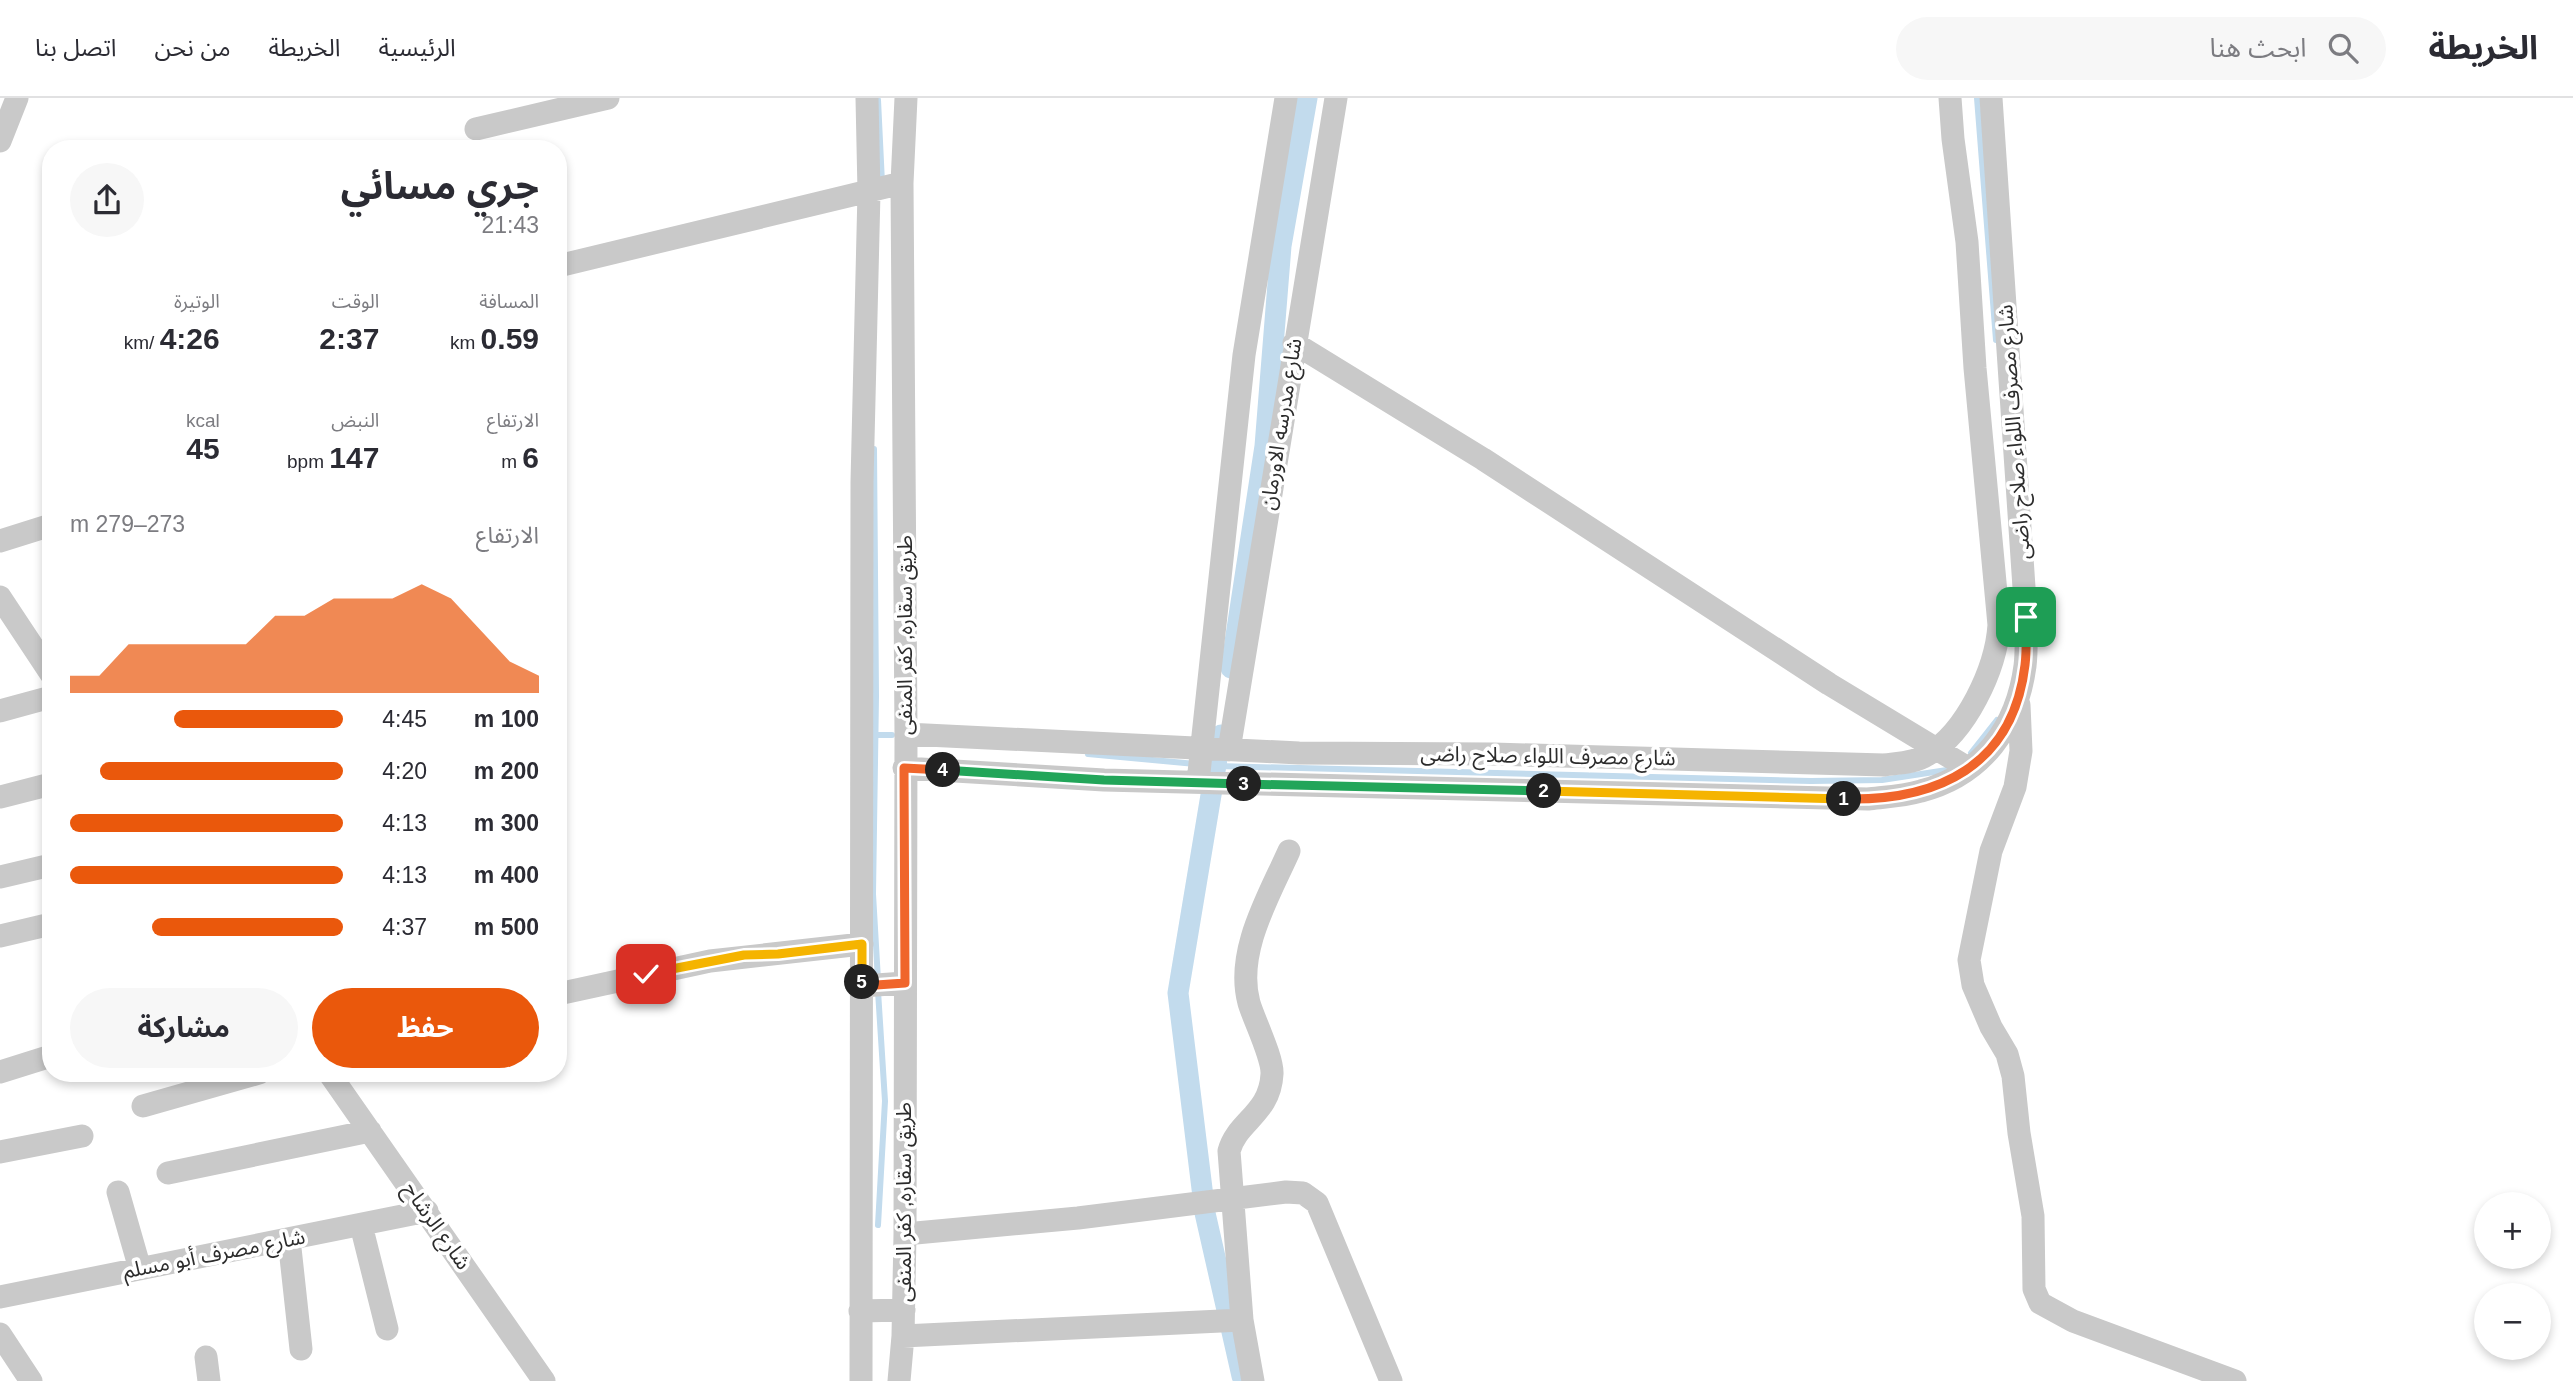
<!DOCTYPE html>
<html lang="ar">
<head>
<meta charset="utf-8">
<style>
  body { margin:0; font-family:Helvetica,"Noto Sans Arabic",sans-serif; background:#f7f7f7; color:#2b2b33; direction:rtl; height:100vh; display:flex; flex-direction:column; font-size:26px; white-space:nowrap }
  * { box-sizing:border-box; margin:0 }
  p { font-size:23px; color:#7c7c81 }
  .icon { flex:none; width:38px; height:38px; fill:none; stroke:currentColor; stroke-width:2; stroke-linecap:round; stroke-linejoin:round }
  .map { position:relative; flex:1; overflow:hidden; direction:ltr }
  .sheet { position:absolute; left:42px; top:42px; width:525px; height:942px; display:flex; flex-direction:column; background:#fff; border-radius:28px; box-shadow:0 4px 10px #0003; direction:rtl }
  .sheet>* { flex:none }
  .tools { position:absolute; left:2474px; top:1094px; display:grid; gap:14px }
  .tools a { display:grid; place-items:center; width:77px; height:77px; border-radius:50%; background:#fff; box-shadow:0 4px 10px #0003; font-size:35px }
  .pin { position:absolute; display:grid; place-items:center; width:60px; height:60px; color:#fff; margin:-30px; border-radius:14px; box-shadow:0 4px 10px #0006 }
  .km { position:absolute; width:35px; height:35px; margin:-18px; border-radius:50%; background:#222; color:#fff; font-size:19px; line-height:35px; text-align:center }
  .round { display:grid; place-items:center; flex:none; width:74px; height:74px; border-radius:37px; background:#f7f7f7 }
  .overview { display:flex; align-items:center; justify-content:space-between; height:119px; padding:0 28px }
  h1 { font-size:38px; font-weight:700; line-height:52px }
  .metrics { display:grid; grid-template-columns:repeat(3,1fr); gap:10px; height:119px; padding:7px 28px }
  .metrics div { display:grid; align-content:center }
  .metrics b { font-size:30px; font-weight:700 }
  .metrics small { font-size:19px; font-weight:400 }
  .metrics p { font-size:19px }
  .chart { height:196px; padding:14px 28px }
  .chart p { display:flex; justify-content:space-between }
  .chart svg { width:100%; height:126px; margin-top:7px; fill:#ea580c; opacity:.7 }
  .button { display:flex; gap:14px; margin-top:auto; padding:14px 28px }
  .button a { flex:1; height:80px; border-radius:42px; background:#ea580c; color:#fff; font-size:28px; font-weight:700; line-height:80px; text-align:center }
  .button a+a { background:#f7f7f7; color:#2b2b33 }
  ul { padding:0 28px; list-style:none; font-size:23px }
  li { display:grid; grid-template-columns:112px 84px 1fr; align-items:center; height:52px }
  li i { height:18px; border-radius:9px; background:#ea580c }
  header { display:flex; align-items:center; gap:42px; box-sizing:border-box; height:98px; padding:0 35px; background:#fff; border-bottom:2px solid #e1e1e2 }
  header strong { font-size:33px }
  nav { display:flex; gap:38px; margin-inline-start:auto; font-size:24px }
  .search { width:490px; height:63px; background:#f7f7f7; display:flex; align-items:center; gap:18px; box-sizing:border-box; padding:0 24px; border-radius:38px; color:#7c7c81; font-size:26px }
  .map>svg:first-child { display:block }
  .lines { fill:none; stroke-linecap:round; stroke-linejoin:round }
  .stream { stroke:#c2dbed; stroke-width:6 }
  .canal { stroke:#c2dbed; stroke-width:21 }
  .minor { stroke:#c9c9c9; stroke-width:23 }
  .split-1-casing { stroke:#fff; stroke-width:14 }
  .split-2-casing { stroke:#fff; stroke-width:14 }
  .split-3-casing { stroke:#fff; stroke-width:14 }
  .split-4-casing { stroke:#fff; stroke-width:14 }
  .split-5-casing { stroke:#fff; stroke-width:14 }
  .split-6-casing { stroke:#fff; stroke-width:14 }
  .split-1 { stroke:#f0652b; stroke-width:9 }
  .split-2 { stroke:#f5b400; stroke-width:9 }
  .split-3 { stroke:#22a559; stroke-width:9 }
  .split-4 { stroke:#22a559; stroke-width:9 }
  .split-5 { stroke:#f0652b; stroke-width:9 }
  .split-6 { stroke:#f5b400; stroke-width:9 }
  .labels { text-anchor:middle; stroke-width:7; stroke-linejoin:round; paint-order:stroke }
  .street-label { font-size:21px; fill:#2c2c2c; stroke:#fff }
</style>
</head>
<body>
<header>
<strong>الخريطة</strong>
<div class="search"><svg class="icon" aria-label="search" viewBox="0 0 24 24"><circle cx="10" cy="10" r="6"/><path d="M15 15l6 6"/></svg>ابحث هنا</div>
<nav><a>الرئيسية</a><a>الخريطة</a><a>من نحن</a><a>اتصل بنا</a></nav>
</header>
<div class="map">
<svg width="2573" height="1283" viewBox="0 0 2573 1283">
  <rect width="100%" height="100%" fill="#fff"/>
  <g class="lines">
    <path class="stream" d="M 1977,0 L 1996,242
      M 878,2 L 882,85
      M 874,351 L 876,598 L 873,796 L 878,882
      M 875,637 L 892,637
      M 1971,655 L 1997,622
      M 1088,656 L 1217,668 L 1811,683 L 1882,682 L 1947,672
      M 878,1127 L 885,1003 L 878,893"/>
    <path class="canal" d="M 1231,570 L 1265,348 L 1281,148 L 1307,0
      M 1221,637 L 1178,895 L 1205,1115 L 1242,1278"/>
    <path class="minor" d="M 476,31 L 608,0
      M 0,43 L 17,0
      M 558,168 L 902,85
      M 1294,245 L 1483,361 L 1829,586 L 1968,670
      M 0,443 L 51,427
      M 0,499 L 51,576
      M 2019,607 L 2021,653 L 2015,689 L 1991,753 L 1969,862 L 1973,887 L 1991,929 L 2007,956 L 2013,978 L 2019,1035 L 2033,1118 L 2034,1191 L 2040,1205 L 2073,1223 L 2235,1283
      M 0,613 L 51,599
      M 906,636 L 1299,655 L 1493,656 L 1884,667 C 1898,665 1915,665 1927,657 C 1966,635 1996,571 1999,527 L 1975,270 L 1967,144 L 1953,41 L 1950,0
      M 1229,652 L 1336,0
      M 904,670 L 1104,682 L 1868,701 C 1885,699 1904,698 1921,693 C 1983,677 2017,628 2025,568 C 2027,552 2026,535 2026,519 L 1991,0
      M 1198,684 L 1244,257 L 1286,0
      M 0,699 L 51,686
      M 0,779 L 51,767
      M 0,838 L 51,826
      M 862,888 L 905,885
      M 558,896 L 710,863 L 862,846
      M 0,974 L 51,958
      M 329,975 L 544,1283
      M 143,1008 L 259,975
      M 0,1054 L 82,1038
      M 168,1075 L 370,1033
      M 118,1094 L 140,1171
      M 361,1127 L 387,1231
      M 905,1136 L 1078,1120 L 1286,1094 L 1303,1095 L 1317,1105 L 1391,1283
      M 289,1141 L 301,1251
      M 0,1199 L 427,1113
      M 860,1213 L 904,1212
      M 0,1236 L 31,1283
      M 903,1238 L 1242,1222
      M 206,1259 L 209,1283
      M 861,1283 L 862,384 L 869,94 L 867,0
      M 899,1283 L 903,1238 L 905,1136 L 906,636 L 902,85 L 906,0
      M 1253,1283 L 1242,1222 L 1229,1053 C 1237,1023 1270,1016 1272,976 C 1273,960 1254,922 1249,905 C 1235,854 1269,798 1289,753"/>
  </g>
  <g class="lines">
    <defs>
      <path id="split-1" d="M 1844,701 C 1938,703 2013,668 2025,567 C 2027,551 2026,535 2026,519"/>
      <path id="split-2" d="M 1544,693 L 1844,701"/>
      <path id="split-3" d="M 1244,686 L 1544,693"/>
      <path id="split-4" d="M 943,672 L 1104,682 L 1244,686"/>
      <path id="split-5" d="M 862,884 L 862,888 L 905,885 L 904,670 L 943,672"/>
      <path id="split-6" d="M 646,876 L 744,857 L 778,856 L 862,846 L 862,884"/>
    </defs>
    <use href="#split-1" class="split-1-casing"/>
    <use href="#split-2" class="split-2-casing"/>
    <use href="#split-3" class="split-3-casing"/>
    <use href="#split-4" class="split-4-casing"/>
    <use href="#split-5" class="split-5-casing"/>
    <use href="#split-6" class="split-6-casing"/>
    <use href="#split-1" class="split-1"/>
    <use href="#split-2" class="split-2"/>
    <use href="#split-3" class="split-3"/>
    <use href="#split-4" class="split-4"/>
    <use href="#split-5" class="split-5"/>
    <use href="#split-6" class="split-6"/>
  </g>
  <g class="labels">
    <g class="street-label">
      <text transform="translate(1281 326) rotate(-81)" y="7">شارع مدرسه الاورمان</text>
      <text transform="translate(2014 334) rotate(-94)" y="7">شارع مصرف اللواء صلاح راضى</text>
      <text transform="translate(905 537) rotate(-90)" y="7">طريق سقاره, كفر المنفى</text>
      <text transform="translate(1548 658) rotate(1)" y="7">شارع مصرف اللواء صلاح راضى</text>
      <text transform="translate(904 1104) rotate(-90)" y="7">طريق سقاره, كفر المنفى</text>
      <text transform="translate(437 1128) rotate(55)" y="7">شارع الرشاح</text>
      <text transform="translate(214 1156) rotate(-11)" y="7">شارع مصرف أبو مسلم</text>
    </g>
  </g>
</svg>
<div class="tools">
<a>+</a>
<a>−</a>
</div>
<div class="pin" style="left:2026px;top:519px;background:#1e9e55"><svg class="icon" aria-label="arrive" viewBox="0 0 24 24"><path d="M6 21V4h12l-3 4 3 4H6"/></svg></div>
<div class="pin" style="left:646px;top:876px;background:#d93025"><svg class="icon" aria-label="check" viewBox="0 0 24 24"><path d="M5 12l5 5 9-10"/></svg></div>
<b class="km" style="left:1844px;top:701px">1</b>
<b class="km" style="left:1544px;top:693px">2</b>
<b class="km" style="left:1244px;top:686px">3</b>
<b class="km" style="left:943px;top:672px">4</b>
<b class="km" style="left:862px;top:884px">5</b>
<section class="sheet">
<div class="overview"><div><h1>جري مسائي</h1><p>21:43</p></div><a class="round"><svg class="icon" aria-label="share" viewBox="0 0 24 24"><path d="M12 15V3M7 8l5-5 5 5M5 13v7h14v-7"/></svg></a></div>
<div class="metrics">
<div><p>المسافة</p><b>0.59<small> km</small></b></div>
<div><p>الوقت</p><b>2:37</b></div>
<div><p>الوتيرة</p><b>4:26<small> /km</small></b></div>
</div>
<div class="metrics">
<div><p>الارتفاع</p><b>6<small> m</small></b></div>
<div><p>النبض</p><b>147<small> bpm</small></b></div>
<div><p>kcal</p><b>45</b></div>
</div>
<div class="chart"><p><span>الارتفاع</span>273–279 m</p>
<svg viewBox="0 0 160 44" preserveAspectRatio="none"><path d="M0 44V38L10 38L20 27L30 27L40 27L50 27L60 27L70 17L80 17L90 11L100 11L110 11L120 6L130 11L140 22L150 33L160 38V44z"/></svg>
</div>
<ul>
<li><b>100 m</b>4:45<i style="width:62%"></i></li>
<li><b>200 m</b>4:20<i style="width:89%"></i></li>
<li><b>300 m</b>4:13<i style="width:100%"></i></li>
<li><b>400 m</b>4:13<i style="width:100%"></i></li>
<li><b>500 m</b>4:37<i style="width:70%"></i></li>
</ul>
<div class="button"><a>حفظ</a><a>مشاركة</a></div>
</section>
</div>
</body>
</html>
